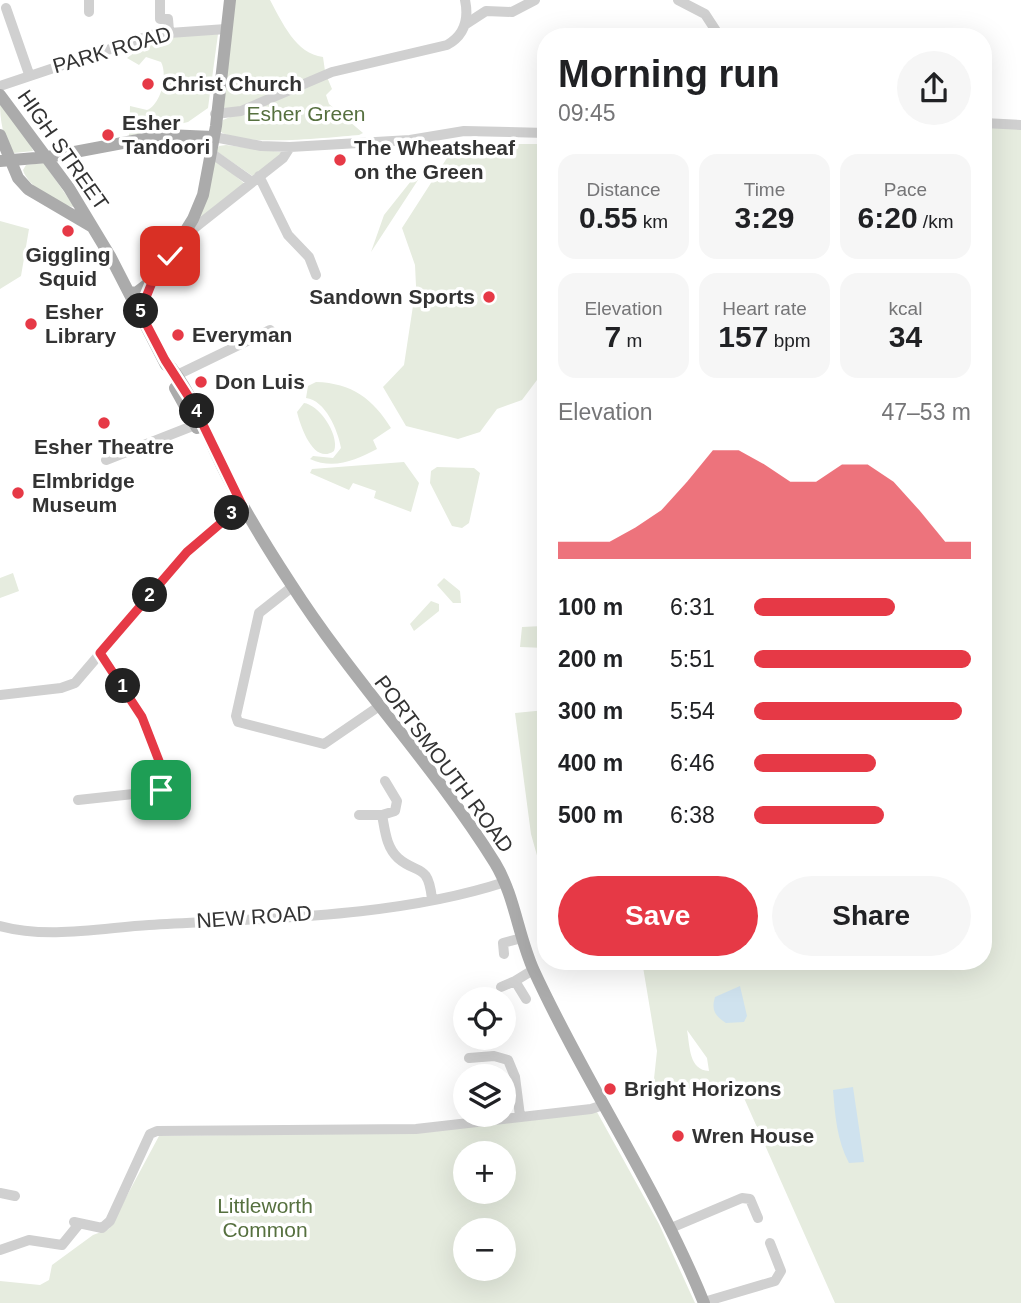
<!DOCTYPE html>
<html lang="en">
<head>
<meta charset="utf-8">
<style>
  body { margin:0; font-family:Arial,sans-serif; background:#f6f6f6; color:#202124; height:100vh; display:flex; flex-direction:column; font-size:26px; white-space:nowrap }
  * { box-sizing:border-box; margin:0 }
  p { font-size:23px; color:#757577 }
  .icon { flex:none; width:38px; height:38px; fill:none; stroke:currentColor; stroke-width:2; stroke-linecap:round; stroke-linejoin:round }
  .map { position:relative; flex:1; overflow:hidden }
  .drawer { position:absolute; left:537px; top:28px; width:455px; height:942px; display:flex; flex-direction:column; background:#fff; border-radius:28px; box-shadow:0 7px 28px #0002 }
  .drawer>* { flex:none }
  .controls { position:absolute; left:453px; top:987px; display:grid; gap:14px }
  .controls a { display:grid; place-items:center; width:63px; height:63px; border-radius:50%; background:#fff; box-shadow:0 7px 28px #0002; font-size:35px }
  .pin { position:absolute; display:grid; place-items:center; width:60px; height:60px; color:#fff; margin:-30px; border-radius:14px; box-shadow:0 4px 10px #0006 }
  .km { position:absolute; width:35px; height:35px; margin:-18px; border-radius:50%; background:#222; color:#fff; font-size:19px; line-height:35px; text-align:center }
  .round { display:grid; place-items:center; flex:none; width:74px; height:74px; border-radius:37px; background:#f6f6f6 }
  .headline { display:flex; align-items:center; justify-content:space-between; height:119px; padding:0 21px }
  h1 { font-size:38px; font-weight:700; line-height:52px }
  .stats { display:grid; grid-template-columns:repeat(3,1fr); gap:10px; height:119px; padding:7px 21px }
  .stats div { display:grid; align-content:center; border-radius:18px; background:#f6f6f6; text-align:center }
  .stats b { font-size:30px; font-weight:700 }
  .stats small { font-size:19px; font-weight:400 }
  .stats p { font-size:19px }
  .chart { height:196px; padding:14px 21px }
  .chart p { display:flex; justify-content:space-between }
  .chart svg { width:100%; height:126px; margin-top:7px; fill:#e63946; opacity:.7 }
  .primary-button { display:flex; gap:14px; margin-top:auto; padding:14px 21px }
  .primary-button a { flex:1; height:80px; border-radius:42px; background:#e63946; color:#fff; font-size:28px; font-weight:700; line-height:80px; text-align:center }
  .primary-button a+a { background:#f6f6f6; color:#202124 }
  ul { padding:0 21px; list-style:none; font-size:23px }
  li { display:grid; grid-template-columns:112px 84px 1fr; align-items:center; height:52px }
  li i { height:18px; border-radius:9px; background:#e63946 }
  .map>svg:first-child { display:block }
  .green { fill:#e6ecdf; fill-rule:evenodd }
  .water { fill:#cfe2ee }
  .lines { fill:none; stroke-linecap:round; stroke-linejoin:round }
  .minor { stroke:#d0d0d0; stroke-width:10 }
  .major { stroke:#ababab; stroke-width:12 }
  .route-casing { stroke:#fff; stroke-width:14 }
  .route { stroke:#e63946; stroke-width:9 }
  .poi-dot { fill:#e63946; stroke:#fff; stroke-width:2.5 }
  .labels { text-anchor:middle; stroke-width:7; stroke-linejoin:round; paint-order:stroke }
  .street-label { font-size:21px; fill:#333; stroke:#fff }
  .poi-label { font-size:21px; font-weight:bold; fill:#333; stroke:#fff; text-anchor:start }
  .park-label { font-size:21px; fill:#56703f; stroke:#fff }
</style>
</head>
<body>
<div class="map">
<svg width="1021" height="1303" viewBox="0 0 1021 1303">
  <rect width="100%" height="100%" fill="#fff"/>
  <path class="green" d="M 235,0 L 270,0 C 282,22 296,54 323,57 L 325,71 L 239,109 L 227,110 L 223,107 Z
    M 218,34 L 208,108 L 188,122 L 129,136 L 130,106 L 147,110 C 161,104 168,75 161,62 L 146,57 L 139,65 L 127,58 L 157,36 Z
    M 327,77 L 332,89 L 326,95 L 329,104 L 363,133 L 359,135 C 332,137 239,148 220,131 L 223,120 Z
    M 0,101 L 31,146 L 33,151 L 14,153 C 2,137 0,120 0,101 Z
    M 984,127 L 1021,129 L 1021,1303 L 835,1303 L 740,1089 L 653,1088 L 657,1051 L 642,961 L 984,961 ZM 687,1030 L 707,1058 L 709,1071 C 689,1070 690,1047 687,1030 Z
    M 456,144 L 546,144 L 546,368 L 522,400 L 497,409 L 480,432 L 458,439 L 406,426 L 383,387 L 404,365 L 416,286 L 415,265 L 402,228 Z
    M 226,145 L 281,152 L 283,154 L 254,177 L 216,151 L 219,146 Z
    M 214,158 L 245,184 L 191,229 Z
    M 44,163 L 73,205 L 73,207 C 57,204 27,186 23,170 L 26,165 Z
    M 415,176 L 418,180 L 371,252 L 384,215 Z
    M 0,221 L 29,229 L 21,276 L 0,289 Z
    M 316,382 C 352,383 373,399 391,428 L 373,440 L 377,449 C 356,460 334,470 310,459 L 313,456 L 333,458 L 341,448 C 338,430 325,400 306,398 L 308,386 Z
    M 304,403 C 320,405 340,436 334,451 C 314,465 301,428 297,412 Z
    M 404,462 L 419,483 L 411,512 L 374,498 L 376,491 L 353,483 L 349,490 L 310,473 L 312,469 Z
    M 437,467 L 474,468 L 480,473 L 469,523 L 462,528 L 452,526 L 430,483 L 431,471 Z
    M 13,573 L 19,591 L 0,598 L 0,578 Z
    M 444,578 L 460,591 L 461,603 L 453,603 L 437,585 Z
    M 431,601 L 439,604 L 439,611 L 414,631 L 410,624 Z
    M 543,626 L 546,648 L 520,647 L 522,627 Z
    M 546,710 L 546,876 L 543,877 L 531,834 L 515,713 Z
    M 597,1112 L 659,1224 L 695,1303 L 0,1303 L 0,1281 L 40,1285 L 49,1280 L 52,1265 L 93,1235 L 109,1229 L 159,1136 L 388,1133 ZM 466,1153 L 504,1153 L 504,1192 L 466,1192 ZM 466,1230 L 504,1230 L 504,1269 L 466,1269 Z"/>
  <path class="water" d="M 740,986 L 747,1016 L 744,1022 L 726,1023 C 715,1016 711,1010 715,997 Z
    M 853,1087 L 864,1162 L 849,1163 C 837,1141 835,1115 833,1090 Z"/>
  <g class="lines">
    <path class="minor" d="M 160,0 L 160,19 L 168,19 L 169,31
      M 678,0 L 705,14 L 720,37
      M 6,8 L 29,74
      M 89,12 L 89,0
      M 466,24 L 486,11 L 512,12 L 535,0
      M 0,86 L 155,34 L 226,29
      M 215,114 L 241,111 L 332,72 L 447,45 C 465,35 469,19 465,0
      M 984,123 L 1021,125
      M 214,137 L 261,146 L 290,147 L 410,140 L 464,131 L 546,133
      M 211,153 L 252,182
      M 259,176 L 288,235 L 309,257 L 316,275
      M 183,237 L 283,158 L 290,147
      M 177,375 L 270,330
      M 106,460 L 195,425
      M 292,587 L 259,613 L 236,716 L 238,722 L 324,744 L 378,707
      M 0,695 L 61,688 L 75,683 L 187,552 L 242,505
      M 78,800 L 161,791 L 166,779 L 142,717 L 100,653
      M 359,815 L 382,815 L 395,811 L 397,801 L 385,781
      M 382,815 C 385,830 386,847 398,858 C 417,875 428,862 432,899
      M 0,926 C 47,939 102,928 149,925 C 264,918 395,918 505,882
      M 504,954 L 503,943 L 522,938
      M 501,987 L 515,981
      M 526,999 L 515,981 L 533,970
      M 469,1058 L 494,1056 L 508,1060 L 515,1077 L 520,1116
      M 0,1193 L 15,1196
      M 74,1222 L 102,1228 L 110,1221 L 150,1134 L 157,1131 L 416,1129 L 591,1109 L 603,1105
      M 671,1228 L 742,1198 L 750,1199 L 758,1218
      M 0,1250 L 29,1240 L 62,1245 L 79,1224
      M 704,1302 L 775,1281 L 781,1271 L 770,1243"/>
    <path class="major" d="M 0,95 L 69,188 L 110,256 L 166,365
      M 0,135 L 18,178 L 28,189 L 91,226
      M 0,161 L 48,157 L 165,135 L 214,137
      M 129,292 L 136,293 L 153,280 L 175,248 L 193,219 L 203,195 L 216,126 L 230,0
      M 165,360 C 192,391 204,430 222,466 C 242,507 266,546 291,584 C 353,681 434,765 495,863 C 515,896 518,936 534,971 C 586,1084 657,1187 704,1303
      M 175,388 L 197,428"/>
  </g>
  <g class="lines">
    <defs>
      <path id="route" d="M 161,790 L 166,779 L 142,717 L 100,653 L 187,552 L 242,505 L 192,402 L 165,360 L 140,312 L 153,280 L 170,256"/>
    </defs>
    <use href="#route" class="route-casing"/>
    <use href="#route" class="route"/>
  </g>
  <g class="poi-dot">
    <circle cx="148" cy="84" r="7"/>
    <circle cx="108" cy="135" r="7"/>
    <circle cx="340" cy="160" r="7"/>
    <circle cx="68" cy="231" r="7"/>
    <circle cx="489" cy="297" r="7"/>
    <circle cx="31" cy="324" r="7"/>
    <circle cx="178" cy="335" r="7"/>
    <circle cx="201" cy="382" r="7"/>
    <circle cx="104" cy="423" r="7"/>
    <circle cx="18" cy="493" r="7"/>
    <circle cx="610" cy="1089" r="7"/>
    <circle cx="678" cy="1136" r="7"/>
  </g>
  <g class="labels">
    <g class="street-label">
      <text transform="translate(112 50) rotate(-16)" y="7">PARK ROAD</text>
      <text transform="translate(63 150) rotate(55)" y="7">HIGH STREET</text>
      <text transform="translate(444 764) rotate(53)" y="7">PORTSMOUTH ROAD</text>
      <text transform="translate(254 917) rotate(-4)" y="7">NEW ROAD</text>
    </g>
    <g class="poi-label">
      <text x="162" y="91">Christ Church</text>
      <text x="122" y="130">Esher<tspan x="122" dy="24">Tandoori</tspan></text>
      <text x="354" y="155">The Wheatsheaf<tspan x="354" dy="24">on the Green</tspan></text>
      <text x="68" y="262" text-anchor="middle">Giggling<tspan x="68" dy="24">Squid</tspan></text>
      <text x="475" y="304" text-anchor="end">Sandown Sports</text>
      <text x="45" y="319">Esher<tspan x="45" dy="24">Library</tspan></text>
      <text x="192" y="342">Everyman</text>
      <text x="215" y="389">Don Luis</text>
      <text x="104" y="454" text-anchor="middle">Esher Theatre</text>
      <text x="32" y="488">Elmbridge<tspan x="32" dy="24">Museum</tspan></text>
      <text x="624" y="1096">Bright Horizons</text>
      <text x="692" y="1143">Wren House</text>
    </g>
    <g class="park-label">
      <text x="306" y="121">Esher Green</text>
      <text x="265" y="1213">Littleworth<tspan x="265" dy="24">Common</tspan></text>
    </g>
  </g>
</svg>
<div class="controls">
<a><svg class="icon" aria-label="locate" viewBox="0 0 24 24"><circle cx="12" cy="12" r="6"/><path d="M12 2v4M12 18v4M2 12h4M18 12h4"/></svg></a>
<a><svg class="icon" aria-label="layers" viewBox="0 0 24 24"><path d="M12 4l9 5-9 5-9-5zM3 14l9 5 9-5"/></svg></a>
<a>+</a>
<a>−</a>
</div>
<div class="pin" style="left:161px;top:790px;background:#1e9e55"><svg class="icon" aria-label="arrive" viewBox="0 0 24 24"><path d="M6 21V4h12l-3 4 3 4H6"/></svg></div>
<div class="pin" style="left:170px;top:256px;background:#d93025"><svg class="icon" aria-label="check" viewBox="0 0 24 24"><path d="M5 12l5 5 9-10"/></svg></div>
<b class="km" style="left:123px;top:686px">1</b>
<b class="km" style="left:150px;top:595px">2</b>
<b class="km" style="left:232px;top:513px">3</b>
<b class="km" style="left:197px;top:411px">4</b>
<b class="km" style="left:141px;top:311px">5</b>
<section class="drawer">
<div class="headline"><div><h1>Morning run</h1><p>09:45</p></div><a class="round"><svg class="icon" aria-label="share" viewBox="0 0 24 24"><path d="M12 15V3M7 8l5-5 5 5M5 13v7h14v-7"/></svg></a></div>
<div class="stats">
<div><p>Distance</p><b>0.55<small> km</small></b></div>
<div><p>Time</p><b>3:29</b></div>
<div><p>Pace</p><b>6:20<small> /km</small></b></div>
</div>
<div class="stats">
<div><p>Elevation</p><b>7<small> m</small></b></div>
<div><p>Heart rate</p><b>157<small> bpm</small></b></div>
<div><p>kcal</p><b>34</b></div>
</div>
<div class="chart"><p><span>Elevation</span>47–53 m</p>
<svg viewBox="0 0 160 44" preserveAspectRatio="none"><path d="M0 44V38L10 38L20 38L30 33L40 27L50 17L60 6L70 6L80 11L90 17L100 17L110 11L120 11L130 17L140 27L150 38L160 38V44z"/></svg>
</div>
<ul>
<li><b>100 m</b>6:31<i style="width:65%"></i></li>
<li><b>200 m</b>5:51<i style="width:100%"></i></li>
<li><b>300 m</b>5:54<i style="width:96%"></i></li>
<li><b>400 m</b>6:46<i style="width:56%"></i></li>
<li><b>500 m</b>6:38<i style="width:60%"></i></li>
</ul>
<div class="primary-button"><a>Save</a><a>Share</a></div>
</section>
</div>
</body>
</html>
